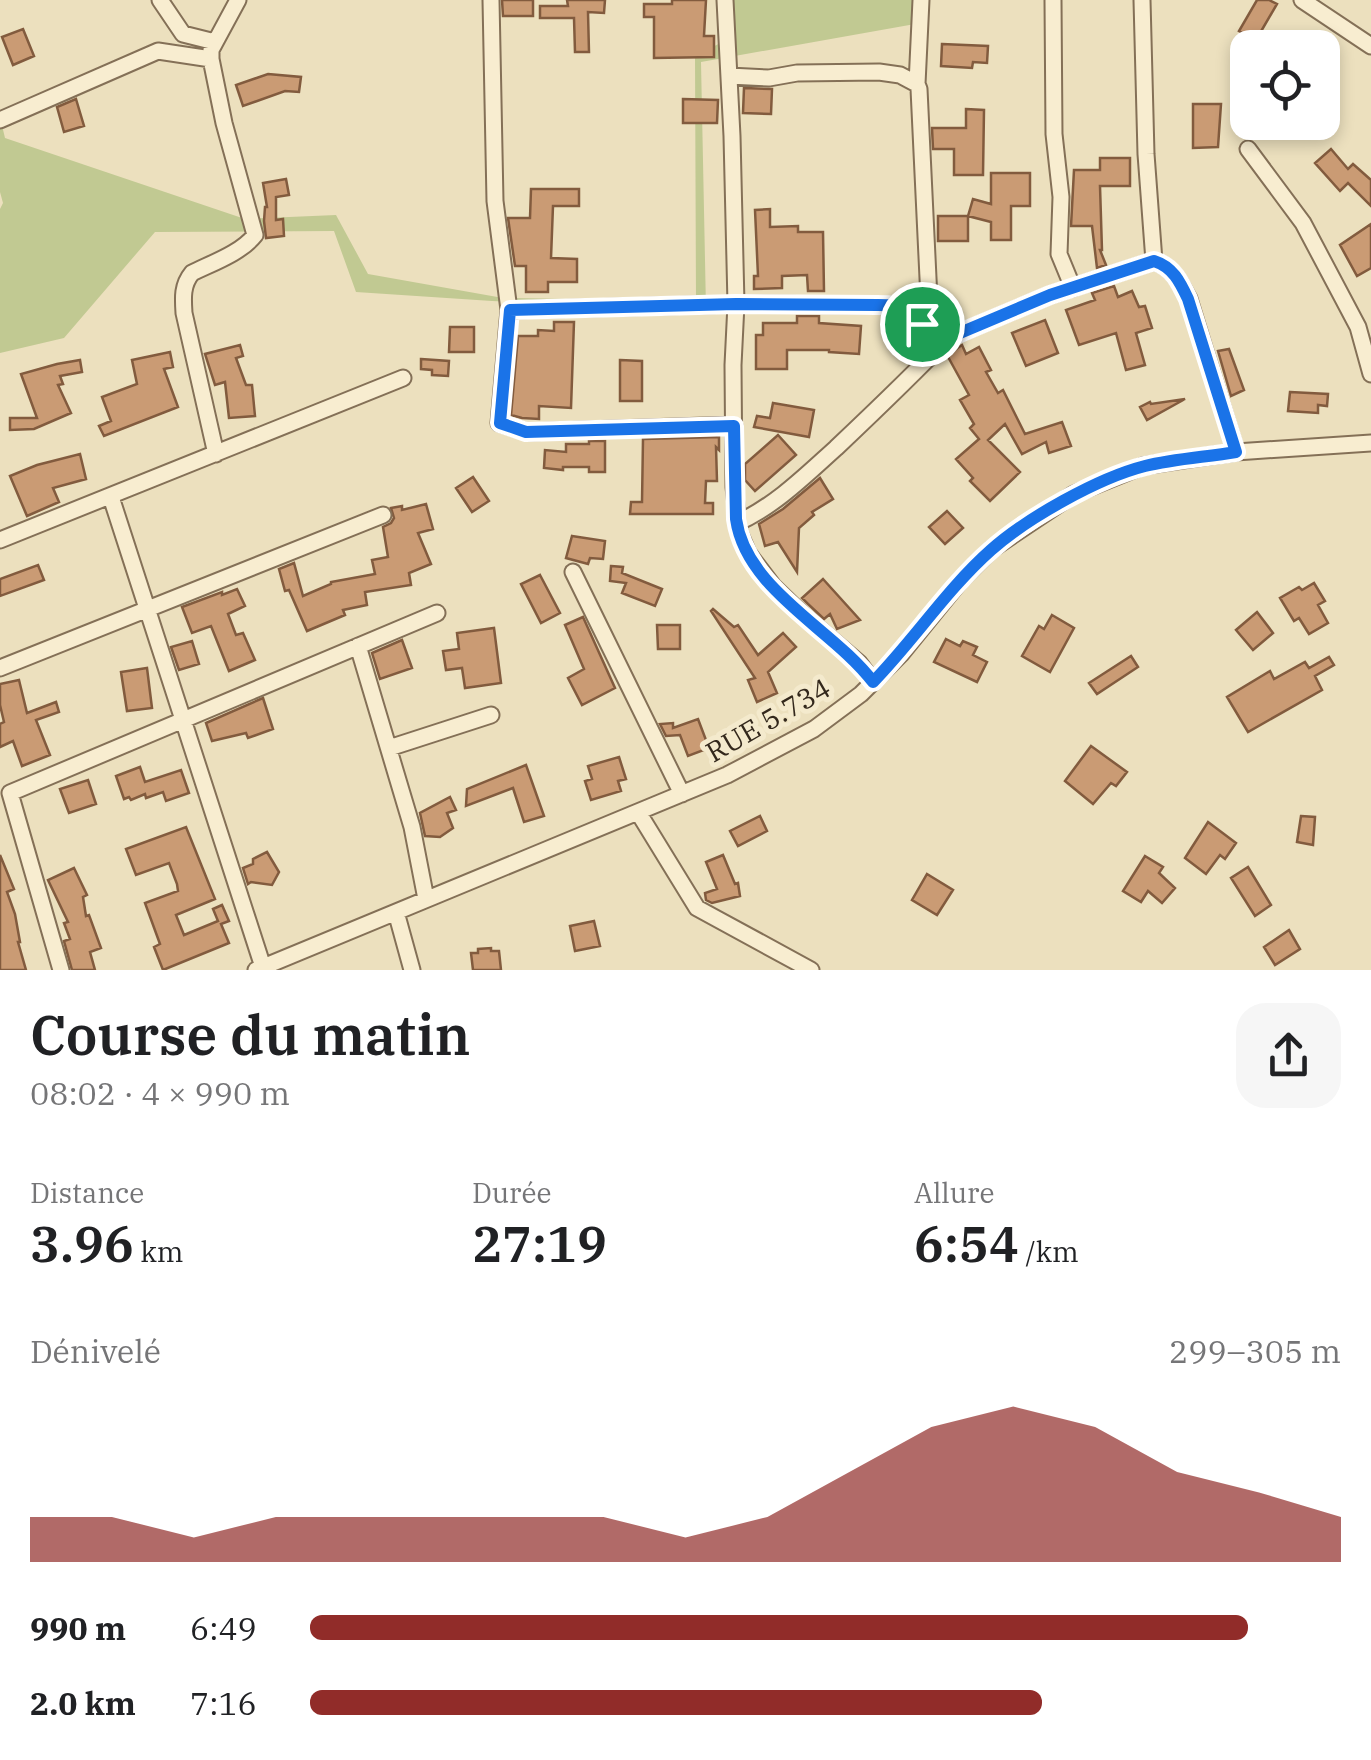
<!DOCTYPE html>
<html lang="fr">
<head>
<meta charset="utf-8">
<style>
  body { margin:0; font-family:"IBM Plex Serif",serif; background:#f6f6f6; color:#202124; height:100vh; display:flex; flex-direction:column; font-size:38px; white-space:nowrap }
  * { box-sizing:border-box; margin:0 }
  p { font-size:32px; color:#757577 }
  .icon { flex:none; width:55px; height:55px; fill:none; stroke:currentColor; stroke-width:2; stroke-linecap:round; stroke-linejoin:round }
  .map { position:relative; height:970px; overflow:hidden }
  .details { display:flex; flex-direction:column; background:#fff; flex:1 }
  .details>* { flex:none }
  .fabs { position:absolute; left:1230px; top:30px; display:grid; gap:20px }
  .fabs a { display:grid; place-items:center; width:110px; height:110px; border-radius:20px; background:#fff; box-shadow:0 5px 15px #0003; font-size:50px }
  .pin { position:absolute; display:grid; place-items:center; width:85px; height:85px; color:#fff; margin:-42px; border:5px solid #fff; border-radius:50%; box-shadow:0 2px 10px #0007 }
  .round { display:grid; place-items:center; flex:none; width:105px; height:105px; border-radius:30px; background:#f6f6f6 }
  .headline { display:flex; align-items:center; justify-content:space-between; height:170px; padding:0 30px }
  h1 { font-size:55px; font-weight:600; line-height:75px }
  .metrics { display:grid; grid-template-columns:repeat(3,1fr); gap:15px; height:170px; padding:10px 30px }
  .metrics div { display:grid; align-content:center }
  .metrics b { font-size:50px; font-weight:600 }
  .metrics small { font-size:28px; font-weight:400 }
  .metrics p { font-size:28px }
  .chart { height:280px; padding:20px 30px }
  .chart p { display:flex; justify-content:space-between }
  .chart svg { width:100%; height:180px; margin-top:10px; fill:#912c29; opacity:.7 }
  ul { padding:0 30px; list-style:none; font-size:32px }
  li { display:grid; grid-template-columns:160px 120px 1fr; align-items:center; height:75px }
  li i { height:25px; border-radius:12px; background:#912c29 }
  .map>svg:first-child { display:block }
  .green { fill:#c1c992 }
  .building { fill:#ca9b74; stroke:#825b3e; stroke-width:2.5 }
  .lines { fill:none; stroke-linecap:round; stroke-linejoin:round }
  .minor-casing { stroke:#847057; stroke-width:19 }
  .minor { stroke:#f8edd0; stroke-width:15 }
  .route-casing { stroke:#fff; stroke-width:20 }
  .route { stroke:#1a73e8; stroke-width:12 }
  .labels { text-anchor:middle; stroke-width:10; stroke-linejoin:round; paint-order:stroke }
  .street-label { font-size:28px; fill:#33281c; stroke:#f4eacd }
</style>
</head>
<body>
<div class="map">
<svg width="1371" height="970" viewBox="0 0 1371 970">
  <rect width="100%" height="100%" fill="#ece0be"/>
  <path class="green" d="M 731,0 L 917,0 L 915,24 L 701,62 L 706,309 L 492,301 L 356,292 L 334,231 L 155,232 L 64,338 L 0,353 L 0,209 L 3,203 L 0,192 L 0,117 L 5,138 L 245,219 L 336,215 L 368,274 L 503,298 L 696,301 L 695,56 L 736,35 Z"/>
  <path class="building" d="M 502,0 L 533,0 L 533,16 L 503,16 Z
    M 567,0 L 605,0 L 604,13 L 588,12 L 589,52 L 575,52 L 574,18 L 540,18 L 540,6 L 568,6 Z
    M 672,0 L 706,0 L 704,36 L 714,36 L 714,57 L 654,58 L 654,17 L 644,17 L 644,4 L 672,4 Z
    M 1257,0 L 1269,0 L 1277,4 L 1256,40 L 1239,31 Z
    M 23,29 L 34,56 L 13,65 L 2,37 Z
    M 942,44 L 988,46 L 987,63 L 973,62 L 972,68 L 941,66 Z
    M 268,74 L 301,77 L 299,92 L 285,91 L 243,106 L 236,85 Z
    M 744,88 L 772,89 L 771,114 L 743,113 Z
    M 76,99 L 84,126 L 64,132 L 57,107 Z
    M 683,99 L 718,100 L 717,123 L 683,123 Z
    M 1193,104 L 1221,104 L 1218,147 L 1193,148 Z
    M 966,109 L 984,110 L 983,175 L 954,175 L 954,149 L 933,149 L 932,128 L 966,128 Z
    M 1331,149 L 1348,169 L 1353,164 L 1371,180 L 1371,206 L 1348,183 L 1340,191 L 1315,163 Z
    M 1100,158 L 1130,158 L 1130,186 L 1100,186 L 1102,250 L 1100,250 L 1106,265 L 1097,268 L 1092,226 L 1071,226 L 1074,170 L 1100,170 Z
    M 991,173 L 1030,173 L 1030,206 L 1011,206 L 1011,240 L 991,240 L 991,222 L 968,216 L 973,199 L 991,204 Z
    M 286,179 L 289,195 L 276,197 L 276,220 L 283,219 L 284,236 L 266,238 L 264,221 L 265,207 L 267,207 L 263,183 Z
    M 531,189 L 579,189 L 579,206 L 553,206 L 551,258 L 577,259 L 577,282 L 548,282 L 548,292 L 526,292 L 526,266 L 515,266 L 508,218 L 530,218 Z
    M 770,209 L 770,227 L 798,226 L 798,232 L 823,232 L 824,291 L 808,291 L 807,275 L 782,276 L 782,288 L 754,289 L 754,276 L 758,276 L 755,210 Z
    M 938,216 L 968,216 L 968,241 L 938,241 Z
    M 1371,224 L 1371,268 L 1357,276 L 1340,245 Z
    M 1114,286 L 1118,297 L 1132,291 L 1139,307 L 1145,306 L 1152,328 L 1136,333 L 1145,365 L 1126,370 L 1116,333 L 1079,345 L 1066,310 L 1095,300 L 1092,293 Z
    M 797,316 L 819,316 L 819,323 L 861,326 L 859,354 L 829,352 L 829,350 L 787,350 L 787,369 L 756,369 L 756,335 L 763,335 L 763,323 L 797,323 Z
    M 1045,320 L 1058,353 L 1026,366 L 1012,333 Z
    M 554,322 L 574,322 L 571,408 L 539,406 L 539,419 L 522,418 L 511,415 L 518,336 L 538,336 L 538,330 L 554,331 Z
    M 450,327 L 474,327 L 474,352 L 449,352 Z
    M 240,345 L 243,356 L 236,358 L 246,385 L 252,385 L 255,416 L 229,418 L 225,382 L 215,385 L 205,354 Z
    M 962,345 L 966,354 L 979,347 L 991,370 L 986,372 L 998,393 L 1003,390 L 1025,434 L 1062,422 L 1071,446 L 1049,453 L 1046,442 L 1022,454 L 1005,424 L 988,440 L 1020,472 L 990,501 L 970,481 L 973,478 L 956,459 L 979,439 L 970,428 L 974,424 L 960,400 L 969,395 L 947,355 Z
    M 1229,349 L 1244,390 L 1231,396 L 1218,351 Z
    M 170,352 L 173,367 L 164,369 L 178,407 L 104,436 L 99,426 L 111,421 L 102,397 L 137,384 L 132,360 Z
    M 421,359 L 449,361 L 448,376 L 432,375 L 432,370 L 421,369 Z
    M 80,360 L 82,372 L 60,376 L 63,384 L 58,385 L 71,413 L 34,429 L 10,430 L 10,418 L 37,418 L 21,374 L 57,364 Z
    M 620,360 L 642,361 L 642,401 L 620,401 Z
    M 1290,392 L 1328,394 L 1327,406 L 1318,405 L 1318,413 L 1288,411 Z
    M 1185,399 L 1147,420 L 1140,407 L 1150,402 L 1151,404 Z
    M 773,403 L 814,410 L 809,437 L 754,427 L 757,416 L 770,418 Z
    M 778,435 L 796,455 L 755,491 L 745,480 L 745,464 Z
    M 719,437 L 719,450 L 716,447 L 717,481 L 706,481 L 705,503 L 713,503 L 713,514 L 630,514 L 631,502 L 642,502 L 643,439 Z
    M 589,441 L 605,441 L 605,472 L 589,472 L 589,467 L 563,467 L 563,470 L 544,468 L 545,450 L 566,452 L 566,444 L 589,444 Z
    M 80,454 L 86,479 L 53,488 L 59,502 L 27,516 L 10,476 L 37,465 Z
    M 473,477 L 489,501 L 472,512 L 456,488 Z
    M 820,478 L 833,499 L 812,512 L 814,515 L 799,528 L 797,572 L 778,542 L 765,546 L 759,524 L 783,509 Z
    M 426,504 L 433,529 L 418,533 L 431,564 L 409,573 L 411,585 L 365,592 L 367,605 L 343,610 L 345,615 L 307,631 L 289,590 L 285,591 L 279,569 L 294,563 L 303,596 L 331,584 L 331,582 L 375,574 L 372,560 L 388,557 L 383,527 L 391,523 L 394,518 L 391,508 L 402,506 L 402,510 Z
    M 947,511 L 963,528 L 945,544 L 929,527 Z
    M 572,536 L 605,541 L 603,559 L 590,558 L 588,564 L 566,558 Z
    M 38,565 L 44,580 L 0,596 L 0,579 Z
    M 611,566 L 623,567 L 622,573 L 662,589 L 655,606 L 622,593 L 626,583 L 610,581 Z
    M 540,575 L 560,613 L 541,623 L 521,584 Z
    M 823,579 L 860,620 L 837,629 L 830,614 L 824,619 L 808,604 L 802,598 Z
    M 1314,583 L 1325,601 L 1318,605 L 1328,623 L 1309,634 L 1299,618 L 1294,621 L 1280,598 L 1299,587 L 1302,590 Z
    M 237,589 L 245,606 L 228,614 L 236,635 L 243,633 L 255,660 L 229,671 L 211,626 L 192,633 L 182,607 L 222,592 L 222,595 Z
    M 713,609 L 734,627 L 738,625 L 758,655 L 783,633 L 796,647 L 768,672 L 777,693 L 757,702 L 748,680 L 755,678 L 711,611 Z
    M 1257,612 L 1273,633 L 1253,650 L 1236,630 Z
    M 1052,615 L 1074,628 L 1050,672 L 1022,656 L 1039,626 L 1044,629 Z
    M 583,617 L 615,688 L 582,705 L 568,678 L 584,669 L 565,625 Z
    M 657,625 L 680,625 L 680,649 L 658,649 Z
    M 494,628 L 501,683 L 465,688 L 462,668 L 446,670 L 443,651 L 459,649 L 457,633 Z
    M 946,639 L 960,646 L 963,641 L 977,647 L 973,655 L 987,662 L 977,682 L 934,662 Z
    M 402,640 L 412,668 L 380,679 L 372,653 Z
    M 192,641 L 199,664 L 179,670 L 171,647 Z
    M 1131,656 L 1138,667 L 1097,694 L 1089,683 Z
    M 1329,657 L 1334,665 L 1315,676 L 1322,690 L 1248,732 L 1227,697 L 1270,671 L 1274,679 L 1305,662 L 1309,668 Z
    M 147,668 L 152,708 L 127,711 L 121,672 Z
    M 19,680 L 27,713 L 56,702 L 59,712 L 36,720 L 50,755 L 22,766 L 13,741 L 0,747 L 0,724 L 4,722 L 0,705 L 0,684 Z
    M 263,698 L 273,729 L 248,738 L 246,733 L 212,741 L 206,723 Z
    M 698,719 L 709,748 L 688,756 L 680,735 L 666,736 L 660,724 L 673,723 L 673,728 Z
    M 1091,746 L 1127,772 L 1116,786 L 1111,783 L 1093,804 L 1065,781 Z
    M 619,757 L 626,779 L 618,781 L 621,791 L 591,800 L 585,781 L 592,779 L 588,766 Z
    M 526,765 L 544,816 L 524,822 L 513,788 L 466,806 L 467,789 Z
    M 140,767 L 145,782 L 181,770 L 189,793 L 166,801 L 163,792 L 146,798 L 145,794 L 131,800 L 129,797 L 124,799 L 116,776 Z
    M 88,780 L 96,804 L 69,813 L 60,789 Z
    M 450,797 L 456,810 L 447,813 L 453,828 L 440,837 L 425,836 L 420,813 Z
    M 760,816 L 767,831 L 738,846 L 730,831 Z
    M 1301,816 L 1315,817 L 1313,845 L 1297,842 Z
    M 1208,822 L 1236,843 L 1225,859 L 1220,855 L 1206,874 L 1185,858 Z
    M 186,827 L 215,899 L 176,915 L 184,935 L 218,921 L 213,909 L 222,905 L 229,921 L 221,924 L 229,943 L 163,970 L 154,947 L 160,944 L 145,903 L 178,891 L 177,884 L 169,863 L 136,875 L 126,849 Z
    M 267,852 L 279,872 L 272,885 L 251,882 L 248,884 L 243,868 L 253,864 L 253,859 Z
    M 0,855 L 14,889 L 7,892 L 15,914 L 20,942 L 18,942 L 26,970 L 0,970 Z
    M 723,855 L 735,884 L 738,883 L 740,896 L 712,903 L 706,900 L 705,893 L 717,889 L 706,862 Z
    M 1145,856 L 1163,867 L 1159,873 L 1175,888 L 1162,903 L 1148,891 L 1141,902 L 1123,891 Z
    M 1248,867 L 1271,905 L 1255,916 L 1231,878 Z
    M 74,868 L 87,895 L 83,897 L 86,916 L 89,915 L 101,948 L 90,952 L 95,970 L 72,970 L 64,941 L 70,939 L 64,923 L 68,922 L 48,880 Z
    M 927,874 L 953,890 L 937,915 L 912,900 Z
    M 594,921 L 600,946 L 575,951 L 570,926 Z
    M 1289,930 L 1300,949 L 1275,965 L 1264,947 Z
    M 491,948 L 491,951 L 499,951 L 501,970 L 473,970 L 471,953 L 478,953 L 478,949 Z"/>
  <g class="lines">
    <defs>
      <path id="minor" d="M 160,0 L 183,34 L 215,42
        M 491,0 L 495,201 L 509,310 L 736,304 L 878,305 L 899,306 L 908,310 L 928,331 L 948,338 L 1050,295 L 1154,261 C 1173,267 1180,283 1189,299 L 1236,452
        M 725,0 L 732,136 L 736,304 L 733,365 L 734,487 L 739,532 L 748,553 L 773,586 L 805,617 L 859,663 L 873,682
        M 921,0 L 917,84 L 919,89 L 929,299 L 922,324
        M 1053,0 L 1054,134 L 1061,197 L 1059,254 L 1073,288
        M 1142,0 L 1146,154 L 1154,261
        M 1302,0 L 1371,46
        M 729,76 L 769,78 L 797,73 L 879,72 L 900,75 L 917,84
        M 0,120 L 158,51 L 211,59
        M 1248,149 L 1303,223 L 1358,327 L 1371,374
        M 509,310 L 499,423 L 527,432 L 734,425
        M 216,454 L 184,313 C 183,298 182,285 192,273 C 212,263 241,253 255,235 L 224,123 L 211,59 L 211,50 L 238,0
        M 111,497 L 263,967
        M 737,523 C 775,506 806,475 836,448 C 874,412 912,376 948,338
        M 0,540 L 403,378
        M 573,572 L 682,794
        M 358,646 L 412,827 L 426,899
        M 0,668 L 383,515
        M 389,748 L 491,715
        M 638,812 L 697,908 L 811,970
        M 396,912 L 412,970
        M 61,970 L 10,793 L 437,613
        M 256,970 L 727,775 L 814,729 L 861,694 L 901,654 L 961,580 L 992,549 L 1074,494 L 1143,466 L 1236,452 L 1371,443"/>
    </defs>
    <use href="#minor" class="minor-casing"/>
    <use href="#minor" class="minor"/>
  </g>
  <g class="lines">
    <defs>
      <path id="route" d="M 1154,261 C 1173,267 1180,282 1188,299 L 1236,452 C 1206,457 1174,459 1145,466 C 1098,478 1027,518 991,550 C 947,589 914,640 873,682 C 833,629 746,590 736,519 L 734,426 L 526,432 L 500,423 L 510,310 L 736,304 L 878,305 C 887,305 897,305 905,308 C 925,317 922,335 948,338 L 1050,295 Z"/>
    </defs>
    <use href="#route" class="route-casing"/>
    <use href="#route" class="route"/>
  </g>
  <g class="labels">
    <g class="street-label">
      <text transform="translate(768 720) rotate(-30)" y="10">RUE 5.734</text>
    </g>
  </g>
</svg>
<div class="fabs">
<a><svg class="icon" aria-label="locate" viewBox="0 0 24 24"><circle cx="12" cy="12" r="6"/><path d="M12 2v4M12 18v4M2 12h4M18 12h4"/></svg></a>
</div>
<div class="pin" style="left:922px;top:324px;background:#1e9e55"><svg class="icon" aria-label="arrive" viewBox="0 0 24 24"><path d="M6 21V4h12l-3 4 3 4H6"/></svg></div>
</div>
<section class="details">
<div class="headline"><div><h1>Course du matin</h1><p>08:02 · 4 × 990 m</p></div><a class="round"><svg class="icon" aria-label="share" viewBox="0 0 24 24"><path d="M12 15V3M7 8l5-5 5 5M5 13v7h14v-7"/></svg></a></div>
<div class="metrics">
<div><p>Distance</p><b>3.96<small> km</small></b></div>
<div><p>Durée</p><b>27:19</b></div>
<div><p>Allure</p><b>6:54<small> /km</small></b></div>
</div>
<div class="chart"><p><span>Dénivelé</span>299–305 m</p>
<svg viewBox="0 0 160 44" preserveAspectRatio="none"><path d="M0 44V33L10 33L20 38L30 33L40 33L50 33L60 33L70 33L80 38L90 33L100 22L110 11L120 6L130 11L140 22L150 27L160 33V44z"/></svg>
</div>
<ul>
<li><b>990 m</b>6:49<i style="width:91%"></i></li>
<li><b>2.0 km</b>7:16<i style="width:71%"></i></li>
</ul>
</section>
</body>
</html>
